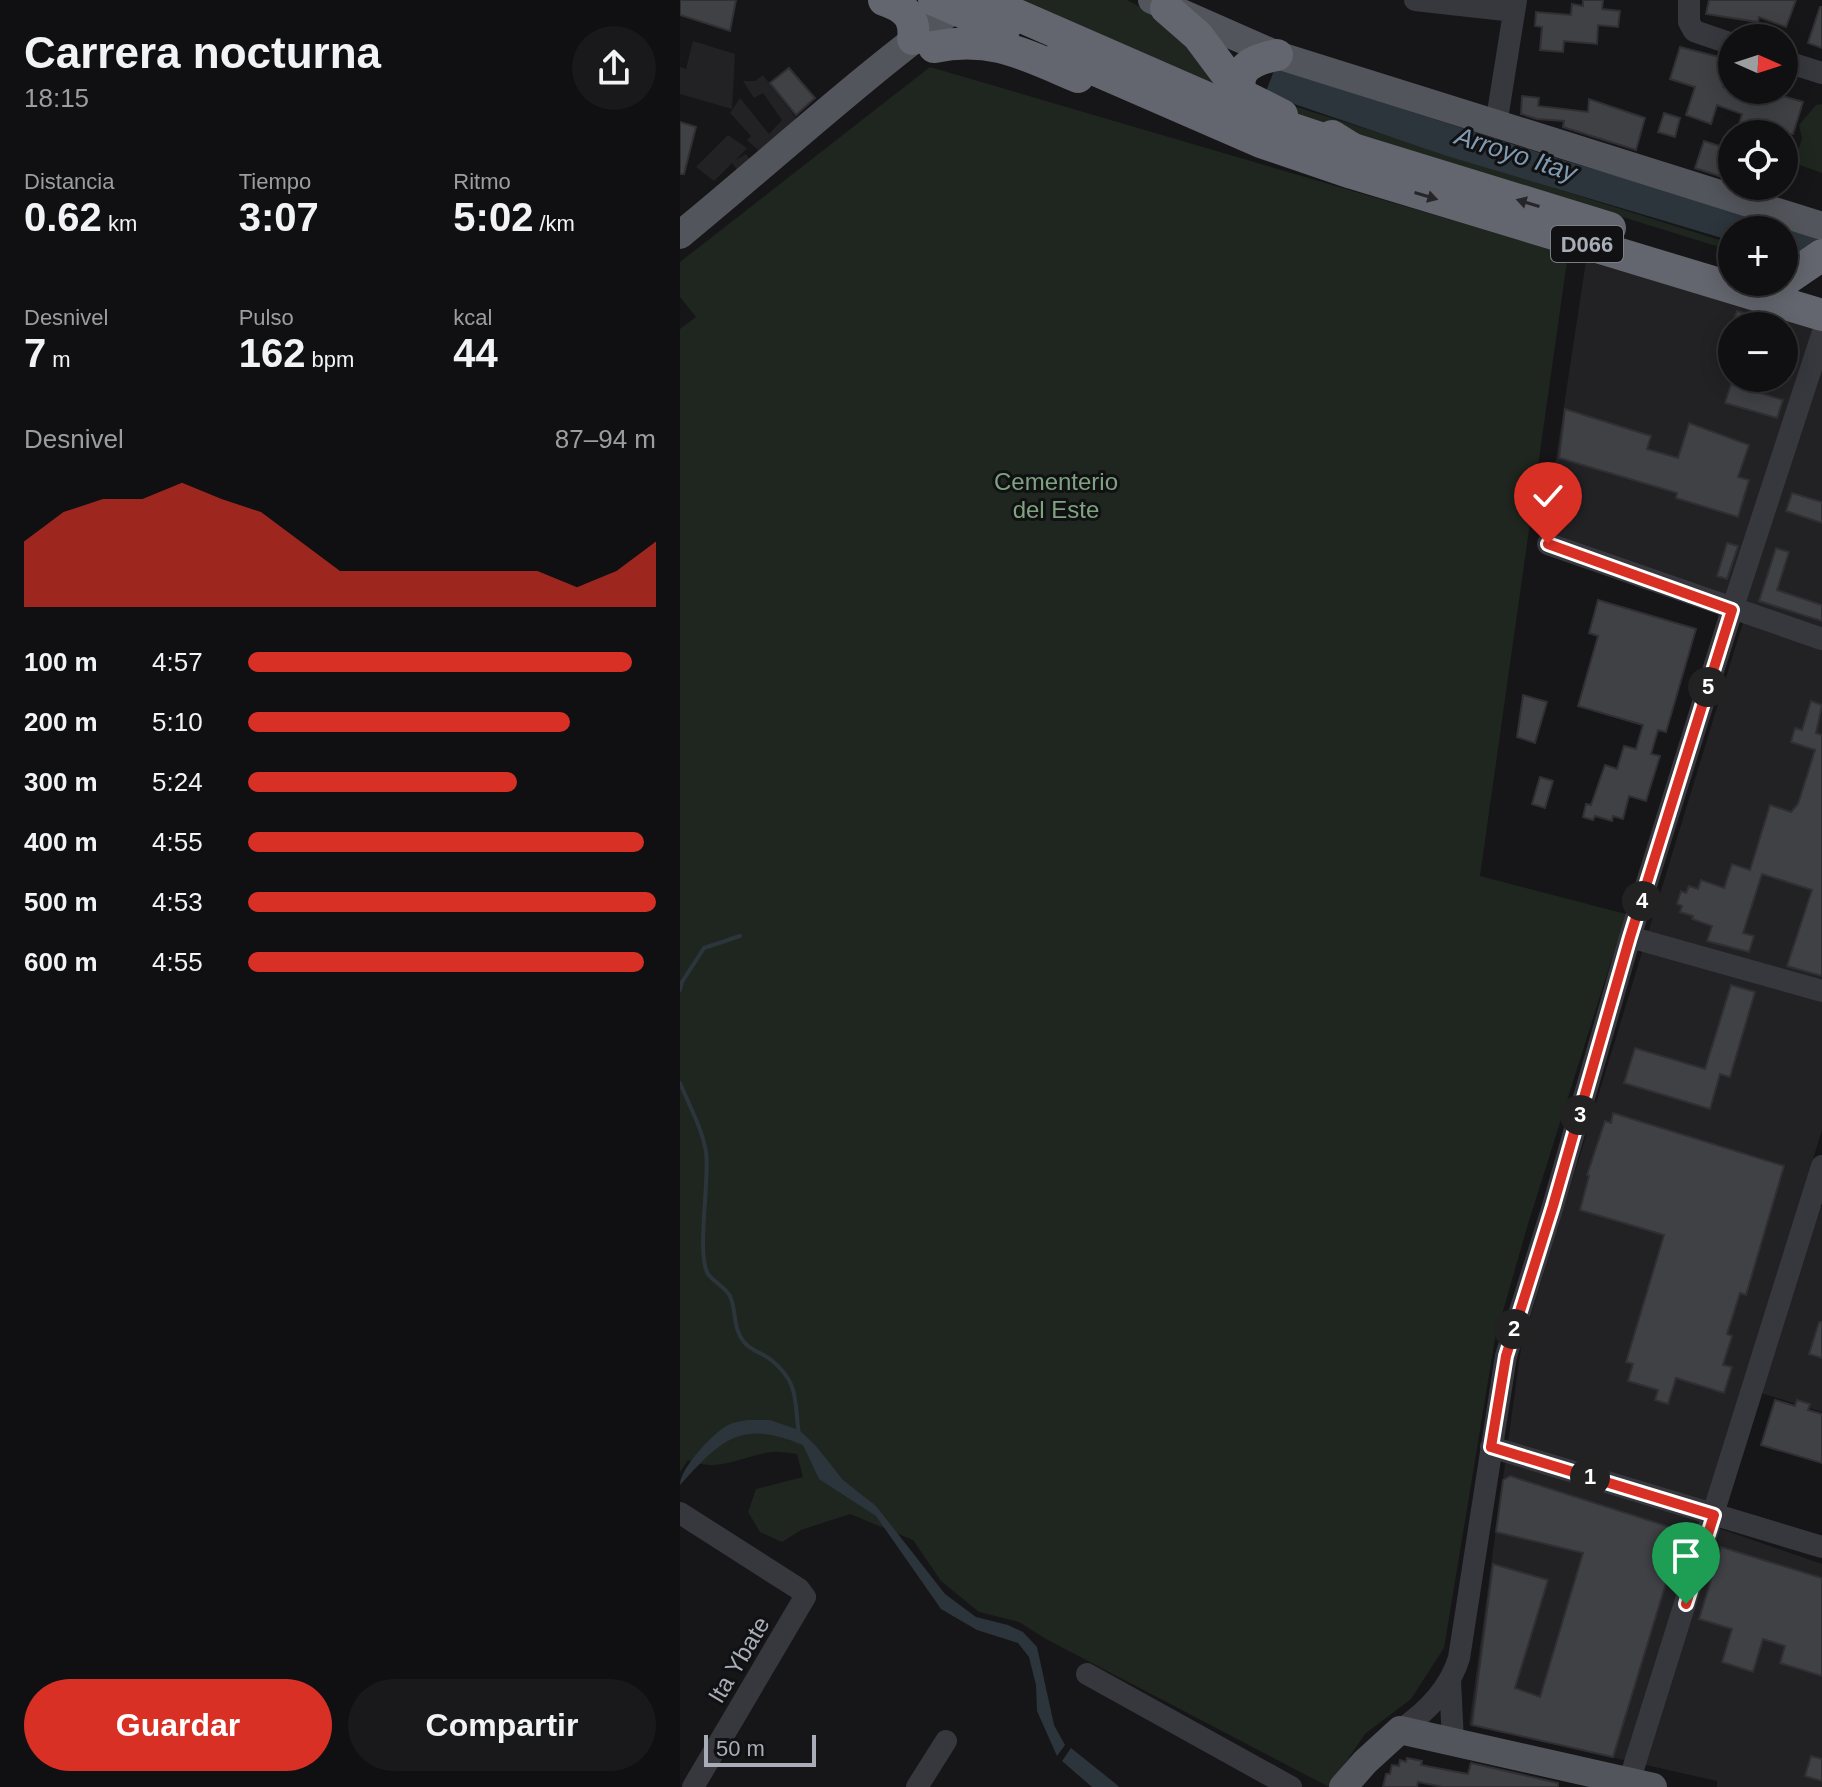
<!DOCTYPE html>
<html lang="es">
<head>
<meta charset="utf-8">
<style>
  body { margin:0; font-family:Helvetica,sans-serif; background:#19191b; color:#f1f3f6; height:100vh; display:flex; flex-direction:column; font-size:30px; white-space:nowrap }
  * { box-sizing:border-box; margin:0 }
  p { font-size:26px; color:#9c9d9f }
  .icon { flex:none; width:44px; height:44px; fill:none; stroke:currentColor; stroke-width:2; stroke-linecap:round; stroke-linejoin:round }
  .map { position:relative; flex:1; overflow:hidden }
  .details { display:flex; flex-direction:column; background:#101012; width:680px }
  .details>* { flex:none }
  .needle { width:52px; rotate:93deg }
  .controls { position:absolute; left:1038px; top:24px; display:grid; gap:16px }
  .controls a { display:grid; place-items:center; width:80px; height:80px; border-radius:50%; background:#101012; box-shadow:0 4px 20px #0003,0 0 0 2px #303032; font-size:40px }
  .scale { position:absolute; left:24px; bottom:20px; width:112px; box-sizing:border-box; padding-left:8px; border:4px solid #a8adb8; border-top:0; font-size:22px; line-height:28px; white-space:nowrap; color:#a8adb8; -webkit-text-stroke:6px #111113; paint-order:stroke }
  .pin { position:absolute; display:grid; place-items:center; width:68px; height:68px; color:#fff; margin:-82px -34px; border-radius:50% 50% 50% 0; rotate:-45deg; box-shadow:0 0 8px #0007 }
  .pin .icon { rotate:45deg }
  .km { position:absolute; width:40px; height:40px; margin:-20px; border-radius:50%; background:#222; color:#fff; font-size:22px; line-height:40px; text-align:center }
  .round { display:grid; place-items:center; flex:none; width:84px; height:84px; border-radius:42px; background:#19191b }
  .head { display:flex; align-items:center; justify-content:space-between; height:136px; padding:0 24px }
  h1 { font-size:44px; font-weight:800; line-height:60px }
  .stats { display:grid; grid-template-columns:repeat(3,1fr); gap:12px; height:136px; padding:8px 24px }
  .stats div { display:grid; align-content:center }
  .stats b { font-size:40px; font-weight:800 }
  .stats small { font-size:22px; font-weight:400 }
  .stats p { font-size:22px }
  .chart { height:224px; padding:16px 24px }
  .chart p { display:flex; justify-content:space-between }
  .chart svg { width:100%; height:144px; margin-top:8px; fill:#d93025; opacity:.7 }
  .action { display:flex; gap:16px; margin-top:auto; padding:16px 24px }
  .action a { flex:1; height:92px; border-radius:48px; background:#d93025; color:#fff; font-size:32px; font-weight:800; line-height:92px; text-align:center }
  .action a+a { background:#19191b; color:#f1f3f6 }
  ul { padding:0 24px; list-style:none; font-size:26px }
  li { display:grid; grid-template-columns:128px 96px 1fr; align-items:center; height:60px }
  li i { height:20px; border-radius:10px; background:#d93025 }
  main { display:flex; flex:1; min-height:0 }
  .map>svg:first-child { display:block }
  .built { fill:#222225; fill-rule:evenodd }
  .green { fill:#1e261f }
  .water { fill:#2c353c }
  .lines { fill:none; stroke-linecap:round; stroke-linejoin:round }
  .stream { stroke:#2c353c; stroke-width:4 }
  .building { fill:#404145; stroke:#303034; stroke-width:2 }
  .minor { stroke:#37383d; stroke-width:22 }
  .major { stroke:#53555c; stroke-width:28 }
  .highway { stroke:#63666e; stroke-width:32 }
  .highway-bridge { stroke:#63666e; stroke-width:32 }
  .oneway { fill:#26262a }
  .route-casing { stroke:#fff; stroke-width:16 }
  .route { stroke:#d93025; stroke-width:10 }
  .labels { text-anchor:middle; stroke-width:6; stroke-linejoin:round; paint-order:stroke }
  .shield { fill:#111113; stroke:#7b7e86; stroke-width:2 }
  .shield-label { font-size:22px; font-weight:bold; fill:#a8adb8 }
  .park-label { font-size:24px; fill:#7fa381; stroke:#111113 }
  .street-label { font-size:24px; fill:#a8adb8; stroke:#111113 }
  .water-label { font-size:26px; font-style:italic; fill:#7f9bb3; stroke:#111113 }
</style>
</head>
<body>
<main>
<section class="details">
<div class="head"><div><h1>Carrera nocturna</h1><p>18:15</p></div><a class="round"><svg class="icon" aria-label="share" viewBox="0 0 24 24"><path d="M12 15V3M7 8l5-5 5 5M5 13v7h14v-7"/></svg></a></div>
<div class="stats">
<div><p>Distancia</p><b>0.62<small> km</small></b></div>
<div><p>Tiempo</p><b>3:07</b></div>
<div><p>Ritmo</p><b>5:02<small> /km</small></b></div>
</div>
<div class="stats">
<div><p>Desnivel</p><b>7<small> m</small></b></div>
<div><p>Pulso</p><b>162<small> bpm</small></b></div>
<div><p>kcal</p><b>44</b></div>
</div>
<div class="chart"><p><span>Desnivel</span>87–94 m</p>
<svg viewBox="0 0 160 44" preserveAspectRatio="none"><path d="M0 44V24L10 15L20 11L30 11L40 6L50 11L60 15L70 24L80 33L90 33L100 33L110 33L120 33L130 33L140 38L150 33L160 24V44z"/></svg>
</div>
<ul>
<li><b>100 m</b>4:57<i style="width:94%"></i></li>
<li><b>200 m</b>5:10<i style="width:79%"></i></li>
<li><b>300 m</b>5:24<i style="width:66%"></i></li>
<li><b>400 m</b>4:55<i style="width:97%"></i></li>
<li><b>500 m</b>4:53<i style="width:100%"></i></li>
<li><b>600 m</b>4:55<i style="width:97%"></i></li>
</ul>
<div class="action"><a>Guardar</a><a>Compartir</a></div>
</section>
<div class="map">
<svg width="1142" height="1787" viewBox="0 0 1142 1787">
  <rect width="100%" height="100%" fill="#161618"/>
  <path class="built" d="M 13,41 L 55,54 L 52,109 L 0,94 L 0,67 L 6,69 Z
    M 83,75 L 118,121 L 80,152 L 67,140 L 71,136 L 50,113 L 60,98 L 89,134 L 102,120 L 83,93 L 74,98 L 63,81 L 75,81 Z
    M 48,135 L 67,148 L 56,160 L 66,154 L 71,162 L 58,171 L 52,163 L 34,181 L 16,167 Z
    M 906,261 L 1142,329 L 1142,1130 L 1120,1201 L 1142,1207 L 1142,1412 L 1068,1389 L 1029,1525 L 1142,1564 L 1142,1787 L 1037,1787 L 1037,1781 L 789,1725 L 841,1348 L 1068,606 L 865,531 ZM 1052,326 L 1104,326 L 1104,378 L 1052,378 Z"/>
  <path class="green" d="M 345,0 L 447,0 L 490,23 L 536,85 L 342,2 Z
    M 250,67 L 888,254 L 800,876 L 946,914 L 848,1224 L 815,1339 L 764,1648 L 731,1699 L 685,1734 L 649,1787 L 366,1639 L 339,1622 L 299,1612 L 261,1581 L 233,1540 L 170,1514 L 121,1530 L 102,1542 L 80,1532 L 68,1512 L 76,1489 L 123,1477 L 117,1454 C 109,1453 99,1451 91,1452 C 61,1457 38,1473 8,1460 L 0,1472 L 0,329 L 16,317 L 0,297 L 0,262 Z
    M 591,99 L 1052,244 L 1052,251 L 640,123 L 606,110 Z
    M 1142,104 L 1142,173 L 1114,163 L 1122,138 L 1119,125 L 1136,105 Z"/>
  <path class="water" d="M 595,68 L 879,159 L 1142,236 L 1142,241 L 1115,260 L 1104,257 L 1104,230 L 1052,230 L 1052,241 L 767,156 L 585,94 Z
    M 68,1420 L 90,1420 L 119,1430 L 136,1446 L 163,1480 L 196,1506 L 265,1594 L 296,1617 L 328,1625 L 343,1632 L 357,1647 L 374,1725 L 385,1745 L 377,1756 L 357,1711 L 356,1685 L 349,1657 L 338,1643 L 297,1630 L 261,1609 L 196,1516 L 139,1479 L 123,1445 C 61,1419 42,1439 0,1485 C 0,1468 33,1433 48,1425 C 54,1422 62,1421 68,1420 Z
    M 391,1748 L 436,1784 L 439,1787 L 412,1787 L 382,1761 Z"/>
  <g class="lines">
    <path class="stream" d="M 0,990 L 2,982 L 24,948 L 60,936
      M 0,1083 C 9,1105 22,1128 26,1152 C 30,1180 16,1255 28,1274 C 34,1282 45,1287 50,1296 C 57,1311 52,1327 64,1342 C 70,1350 82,1353 90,1359 C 120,1383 114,1400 119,1435"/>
  </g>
  <path class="building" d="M 0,0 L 56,0 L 50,31 L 0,15 Z
    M 903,0 L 923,0 L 922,9 L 940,11 L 938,27 L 918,25 L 917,44 L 884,41 L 883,52 L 860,50 L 862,27 L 855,26 L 856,12 L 891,15 L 892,4 L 903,6 Z
    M 1029,0 L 1116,0 L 1106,27 L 1079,17 L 1078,22 L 1026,14 Z
    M 1140,7 L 1142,7 L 1142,48 L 1128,43 Z
    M 1000,47 L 1051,60 L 1043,87 L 1068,95 L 1069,90 L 1083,90 L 1123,102 L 1113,134 L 1056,134 L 1062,114 L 1037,105 L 1031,124 L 1006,115 L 1015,87 L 990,79 Z
    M 109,68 L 135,98 L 116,115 L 90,83 Z
    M 842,96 L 859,98 L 858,106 L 908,112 L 909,99 L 965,118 L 956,150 L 883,127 L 884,121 L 857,119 L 841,114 Z
    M 984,113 L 1000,118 L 995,137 L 978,132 Z
    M 0,122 L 16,127 L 4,174 L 0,174 Z
    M 1024,141 L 1052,150 L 1052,169 L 1042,166 L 1039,176 L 1015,168 Z
    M 1057,311 L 1098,323 L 1097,326 L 1052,326 Z
    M 1051,384 L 1103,400 L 1097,418 L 1045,403 Z
    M 885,409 L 971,436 L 967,449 L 998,458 L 1009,423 L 1069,445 L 1058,477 L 1069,480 L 1058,517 L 996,498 L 997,493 L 879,458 Z
    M 1112,493 L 1142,502 L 1142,523 L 1106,511 Z
    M 1047,543 L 1058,546 L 1047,579 L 1037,576 Z
    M 1096,548 L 1109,552 L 1097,590 L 1142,605 L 1142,621 L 1079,601 Z
    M 918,600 L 1016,629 L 986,732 L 978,730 L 971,754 L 980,756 L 966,801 L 949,796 L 943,819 L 933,816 L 932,821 L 915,816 L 913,820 L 903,817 L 906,804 L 911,805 L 925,765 L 937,769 L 944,746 L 956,749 L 963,725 L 898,706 L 918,636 L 909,633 Z
    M 843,695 L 867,702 L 855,743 L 837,737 Z
    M 1131,701 L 1142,705 L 1136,733 L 1142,735 L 1142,976 L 1107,966 L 1132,890 L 1082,874 L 1063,933 L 1074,936 L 1069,952 L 1027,941 L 1032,926 L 1012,919 L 1013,916 L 1000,912 L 1002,906 L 997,904 L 1001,891 L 1006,893 L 1009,886 L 1018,889 L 1021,880 L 1044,888 L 1052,864 L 1070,870 L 1090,805 L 1111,812 L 1118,804 L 1135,750 L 1111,742 L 1115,728 L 1122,730 Z
    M 860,777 L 873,781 L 865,808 L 852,804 Z
    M 1051,985 L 1075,992 L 1050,1077 L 1040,1074 L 1030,1109 L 944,1083 L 955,1048 L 1025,1069 Z
    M 933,1113 L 1104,1166 L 1066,1295 L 1060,1293 L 1047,1334 L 1052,1336 L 1043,1365 L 1052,1367 L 1044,1393 L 996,1378 L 988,1404 L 975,1400 L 978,1390 L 948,1381 L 953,1364 L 946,1362 L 984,1235 L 900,1210 L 909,1176 L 907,1175 L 925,1121 L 931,1123 Z
    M 1139,1322 L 1142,1322 L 1142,1358 L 1129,1354 Z
    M 1095,1400 L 1115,1406 L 1117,1400 L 1130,1404 L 1128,1410 L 1142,1414 L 1142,1463 L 1081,1445 Z
    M 830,1476 L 996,1529 L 1000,1537 L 933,1757 L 792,1725 L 813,1564 L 868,1580 L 835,1688 L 860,1697 L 903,1553 L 816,1532 L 823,1480 Z
    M 1041,1547 L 1142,1578 L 1142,1676 L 1100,1663 L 1105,1646 L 1083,1639 L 1073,1672 L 1042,1662 L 1052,1629 L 1019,1619 Z
    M 1131,1756 L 1142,1759 L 1142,1781 L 1125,1776 Z
    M 727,1758 L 742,1761 L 741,1765 L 788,1774 L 791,1763 L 878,1783 L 878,1787 L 763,1787 L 738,1782 L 737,1787 L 703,1787 L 706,1774 L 710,1774 L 712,1765 L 719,1766 L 720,1760 L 726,1762 Z"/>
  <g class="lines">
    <path class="minor" d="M 735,0 L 834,11
      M 1009,0 L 1009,22 L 1014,31 L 1052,44
      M 1104,61 L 1142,73
      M 816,125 L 836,0
      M 868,544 L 1142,639
      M 950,937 L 1142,991
      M 811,1447 L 1142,1547
      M 0,1513 L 119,1589 L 125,1597 L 13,1787
      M 407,1674 L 611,1787
      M 770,1680 L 773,1742
      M 720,1730 C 747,1712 769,1690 779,1658 L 826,1356 L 873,1206 L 950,937 L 1052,610 L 1142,335
      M 949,1782 L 1142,1166
      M 237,1787 L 266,1741"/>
    <path class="major" d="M 472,0 L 597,55 L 1142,226
      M 0,235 C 96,156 187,72 287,0
      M 663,1787 L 685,1762 L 720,1730 L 973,1787"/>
    <path class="highway" d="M 204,0 C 225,7 236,17 233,39
      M 486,8 L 518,36 L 562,95 L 602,115
      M 254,47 C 311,35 346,55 398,77
      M 381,55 L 581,142 L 672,173 L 1142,315
      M 562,95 C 552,68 575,59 597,55
      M 652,136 L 673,149 L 930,228
      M 1104,281 L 1142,255"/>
    <path class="highway-bridge" d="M 254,0 L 324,30
      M 303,0 L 550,108 L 673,149"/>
  </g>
  <defs><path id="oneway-solid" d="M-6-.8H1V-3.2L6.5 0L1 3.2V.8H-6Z" transform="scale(2)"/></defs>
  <g class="oneway">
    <use href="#oneway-solid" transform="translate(746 196) rotate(17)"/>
    <use href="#oneway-solid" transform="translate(848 203) rotate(-163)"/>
  </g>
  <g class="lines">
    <defs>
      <path id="route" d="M 868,544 L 1052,610 L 950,937 L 873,1206 L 826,1356 L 811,1447 L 1034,1515 L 1006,1604"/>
    </defs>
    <use href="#route" class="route-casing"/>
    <use href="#route" class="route"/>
  </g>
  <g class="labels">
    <rect class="shield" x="871" y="226" width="72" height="36" rx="6"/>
    <g class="shield-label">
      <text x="907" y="252">D066</text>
    </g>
    <g class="park-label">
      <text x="376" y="490">Cementerio<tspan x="376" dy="28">del Este</tspan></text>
    </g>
    <g class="street-label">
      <text transform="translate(59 1660) rotate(-59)" y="8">Ita Ybate</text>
    </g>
    <g class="water-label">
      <text transform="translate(836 154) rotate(18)" y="9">Arroyo Itay</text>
    </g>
  </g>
</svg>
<div class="controls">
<a><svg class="needle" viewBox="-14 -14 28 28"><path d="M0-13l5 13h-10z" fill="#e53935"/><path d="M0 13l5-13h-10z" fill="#9c9d9f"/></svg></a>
<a><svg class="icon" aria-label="locate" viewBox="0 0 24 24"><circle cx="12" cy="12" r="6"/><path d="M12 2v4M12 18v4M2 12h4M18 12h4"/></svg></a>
<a>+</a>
<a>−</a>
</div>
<div class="scale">50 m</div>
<div class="pin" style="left:1006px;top:1604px;background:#1e9e55"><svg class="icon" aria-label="arrive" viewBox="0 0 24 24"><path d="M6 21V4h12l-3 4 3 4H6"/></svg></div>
<div class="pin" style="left:868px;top:544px;background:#d93025"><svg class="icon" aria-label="check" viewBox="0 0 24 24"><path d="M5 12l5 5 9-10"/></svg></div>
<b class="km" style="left:910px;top:1477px">1</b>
<b class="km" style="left:834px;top:1329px">2</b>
<b class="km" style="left:900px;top:1115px">3</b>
<b class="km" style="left:962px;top:901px">4</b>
<b class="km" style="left:1028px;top:687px">5</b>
</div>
</main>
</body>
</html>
